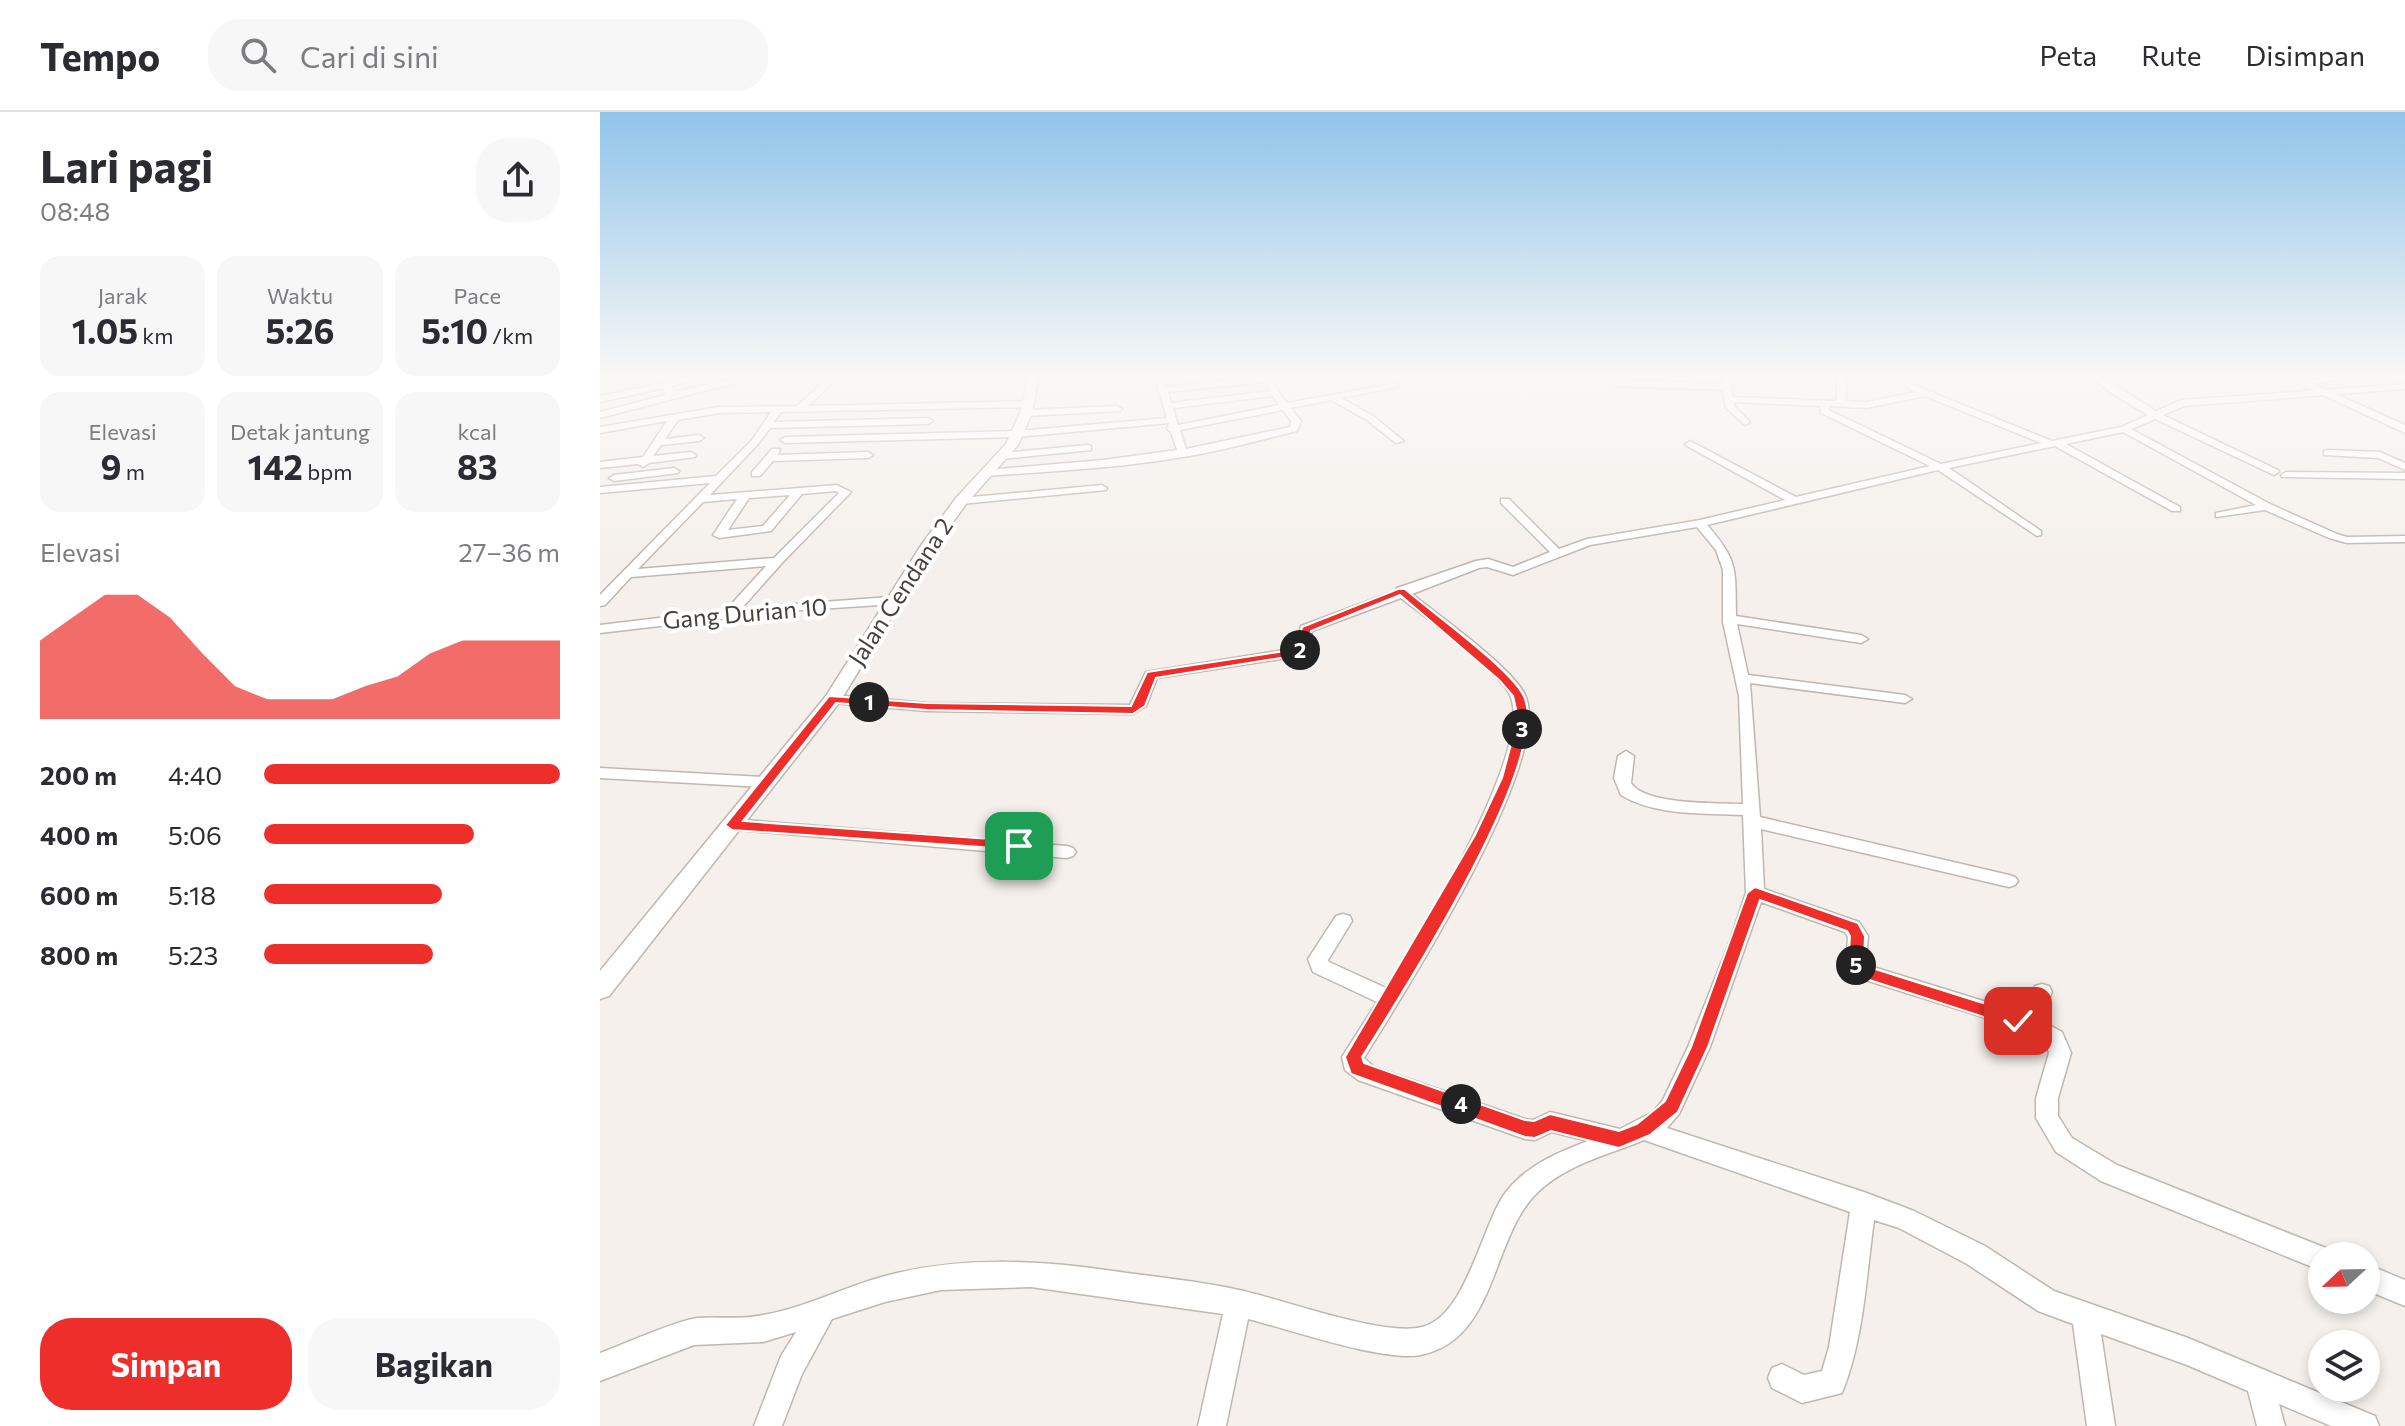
<!DOCTYPE html>
<html lang="id">
<head>
<meta charset="utf-8">
<style>
  body { margin:0; font-family:Commissioner,sans-serif; background:#f7f7f7; color:#2b2b33; height:100vh; display:flex; flex-direction:column; font-size:30px; white-space:nowrap }
  * { box-sizing:border-box; margin:0 }
  p { font-size:26px; color:#7c7c81 }
  .icon { flex:none; width:44px; height:44px; fill:none; stroke:currentColor; stroke-width:2; stroke-linecap:round; stroke-linejoin:round }
  .map { position:relative; flex:1; overflow:hidden }
  .panel { display:flex; flex-direction:column; background:#fff; width:600px }
  .panel>* { flex:none }
  .needle { width:52px; rotate:248deg }
  .fabs { position:absolute; left:1708px; top:1130px; display:grid; gap:16px }
  .fabs a { display:grid; place-items:center; width:72px; height:72px; border-radius:50%; background:#fff; box-shadow:0 4px 12px #0003; font-size:40px }
  .pin { position:absolute; display:grid; place-items:center; width:68px; height:68px; color:#fff; margin:-34px; border-radius:16px; box-shadow:0 4px 12px #0006 }
  .km { position:absolute; width:40px; height:40px; margin:-20px; border-radius:50%; background:#222; color:#fff; font-size:22px; line-height:40px; text-align:center }
  .round { display:grid; place-items:center; flex:none; width:84px; height:84px; border-radius:32px; background:#f7f7f7 }
  .head { display:flex; align-items:center; justify-content:space-between; height:136px; padding:0 40px }
  h1 { font-size:44px; font-weight:700; line-height:60px }
  .stats { display:grid; grid-template-columns:repeat(3,1fr); gap:12px; height:136px; padding:8px 40px }
  .stats div { display:grid; align-content:center; border-radius:20px; background:#f7f7f7; text-align:center }
  .stats b { font-size:34px; font-weight:700 }
  .stats small { font-size:22px; font-weight:400 }
  .stats p { font-size:22px }
  .chart { height:224px; padding:16px 40px }
  .chart p { display:flex; justify-content:space-between }
  .chart svg { width:100%; height:144px; margin-top:8px; fill:#ed2e2a; opacity:.7 }
  .action { display:flex; gap:16px; margin-top:auto; padding:16px 40px }
  .action a { flex:1; height:92px; border-radius:32px; background:#ed2e2a; color:#fff; font-size:32px; font-weight:700; line-height:92px; text-align:center }
  .action a+a { background:#f7f7f7; color:#2b2b33 }
  ul { padding:0 40px; list-style:none; font-size:26px }
  li { display:grid; grid-template-columns:128px 96px 1fr; align-items:center; height:60px }
  li i { height:20px; border-radius:10px; background:#ed2e2a }
  header { display:flex; align-items:center; gap:48px; box-sizing:border-box; height:112px; padding:0 40px; background:#fff; border-bottom:2px solid #e1e1e2 }
  header strong { font-size:38px }
  nav { display:flex; gap:44px; margin-inline-start:auto; font-size:28px }
  .search { width:560px; height:72px; background:#f7f7f7; display:flex; align-items:center; gap:20px; box-sizing:border-box; padding:0 28px; border-radius:32px; color:#7c7c81; font-size:30px }
  main { display:flex; flex:1; min-height:0 }
  .map>svg:first-child { display:block }
  .lines { fill:none; stroke-linecap:round; stroke-linejoin:round }
  .minor-casing { stroke:#c0b7ae; stroke-width:3 }
  .tertiary-casing { stroke:#c0b7ae; stroke-width:3 }
  .minor { fill:#fff; fill-rule:evenodd }
  .tertiary { fill:#fff; fill-rule:evenodd }
  .route { fill:#ed2e2a; stroke:#fff; stroke-width:2 }
  .labels { text-anchor:middle; stroke-width:8; stroke-linejoin:round; paint-order:stroke }
  .street-label { font-size:24px; fill:#484139; stroke:#fff }
</style>
</head>
<body>
<header>
<strong>Tempo</strong>
<div class="search"><svg class="icon" aria-label="search" viewBox="0 0 24 24"><circle cx="10" cy="10" r="6"/><path d="M15 15l6 6"/></svg>Cari di sini</div>
<nav><a>Peta</a><a>Rute</a><a>Disimpan</a></nav>
</header>
<main>
<section class="panel">
<div class="head"><div><h1>Lari pagi</h1><p>08:48</p></div><a class="round"><svg class="icon" aria-label="share" viewBox="0 0 24 24"><path d="M12 15V3M7 8l5-5 5 5M5 13v7h14v-7"/></svg></a></div>
<div class="stats">
<div><p>Jarak</p><b>1.05<small> km</small></b></div>
<div><p>Waktu</p><b>5:26</b></div>
<div><p>Pace</p><b>5:10<small> /km</small></b></div>
</div>
<div class="stats">
<div><p>Elevasi</p><b>9<small> m</small></b></div>
<div><p>Detak jantung</p><b>142<small> bpm</small></b></div>
<div><p>kcal</p><b>83</b></div>
</div>
<div class="chart"><p><span>Elevasi</span>27–36 m</p>
<svg viewBox="0 0 160 44" preserveAspectRatio="none"><path d="M0 44V20L10 13L20 6L30 6L40 13L50 24L60 34L70 38L80 38L90 38L100 34L110 31L120 24L130 20L140 20L150 20L160 20V44z"/></svg>
</div>
<ul>
<li><b>200 m</b>4:40<i style="width:100%"></i></li>
<li><b>400 m</b>5:06<i style="width:71%"></i></li>
<li><b>600 m</b>5:18<i style="width:60%"></i></li>
<li><b>800 m</b>5:23<i style="width:57%"></i></li>
</ul>
<div class="action"><a>Simpan</a><a>Bagikan</a></div>
</section>
<div class="map">
<svg width="1805" height="1314" viewBox="0 0 1805 1314">
  <rect width="100%" height="100%" fill="#f5f0eb"/>
  <g class="lines">
    <defs>
      <path id="minor" d="M 100,263 L 115,263 L 72,274 L 74,280 L 151,263 L 165,263 L 0,306 L 0,300 L 65,283 L 64,276 L 0,290 L 0,284 Z
        M 232,263 L 241,263 L 208,294 L 428,289 L 433,292 L 428,295 L 181,300 L 174,310 L 328,306 L 333,309 L 328,312 L 170,316 L 158,332 L 110,383 L 237,373 L 251,380 L 181,452 L 142,496 L 290,485 L 296,489 L 295,492 L 188,499 L 0,521 L 0,513 L 126,498 L 166,454 L 31,465 L 5,493 L 0,494 L 0,483 L 110,371 L 0,381 L 0,375 L 116,364 L 152,328 L 171,300 L 119,301 L 78,308 L 65,327 L 99,323 L 104,326 L 99,329 L 61,333 L 53,344 L 91,340 L 96,343 L 95,345 L 49,351 L 43,355 L 38,352 L 0,356 L 0,350 L 43,345 L 67,309 L 0,321 L 0,315 L 119,295 L 197,294 ZM 236,379 L 239,381 L 174,446 L 38,457 L 103,390 L 137,387 L 113,423 L 119,426 L 171,419 L 202,382 ZM 190,383 L 163,414 L 128,418 L 149,386 Z
        M 554,263 L 562,263 L 566,275 L 672,263 L 679,281 L 687,291 L 797,271 L 797,275 L 741,286 L 773,304 L 804,329 L 796,331 L 767,308 L 731,288 L 691,296 L 701,309 L 697,319 C 660,328 621,339 583,345 C 520,356 452,359 387,364 L 382,361 L 387,358 L 503,348 L 577,338 L 571,320 L 567,317 L 569,311 L 417,325 L 185,331 L 180,328 L 185,325 L 417,319 L 567,306 ZM 666,270 L 670,279 L 571,291 L 568,280 ZM 673,284 L 679,293 L 578,313 L 573,296 ZM 683,298 L 691,309 L 690,315 L 586,337 L 580,318 Z
        M 1121,263 L 1129,263 L 1133,285 L 1237,289 L 1237,263 L 1245,263 L 1246,289 L 1267,290 L 1316,280 L 1308,277 L 1301,263 L 1309,263 L 1314,273 L 1452,329 L 1521,315 L 1548,303 L 1511,281 L 1490,263 L 1499,263 L 1556,299 L 1582,288 L 1805,272 L 1804,277 L 1584,294 L 1563,303 L 1678,358 L 1679,360 L 1674,363 L 1555,307 L 1531,317 L 1670,392 L 1737,422 L 1747,425 L 1805,424 L 1805,430 L 1747,431 L 1729,426 L 1665,398 L 1616,405 L 1616,401 L 1656,393 L 1523,320 L 1466,332 L 1580,395 L 1580,399 L 1572,399 L 1455,334 L 1349,356 L 1441,419 L 1441,423 L 1437,424 L 1338,358 L 1107,413 C 1139,449 1135,458 1136,504 L 1261,523 L 1268,527 L 1261,531 L 1137,512 L 1148,563 L 1305,583 L 1312,587 L 1305,591 L 1150,571 L 1160,705 L 1409,763 L 1415,765 L 1418,769 L 1415,773 L 1409,775 L 1161,717 L 1164,777 L 1259,810 L 1268,824 L 1266,851 L 1270,854 L 1422,901 L 1435,874 L 1442,872 L 1449,874 L 1452,880 L 1440,908 L 1462,920 L 1471,941 L 1458,986 L 1458,1004 L 1472,1026 L 1517,1053 L 1731,1138 L 1733,1144 L 1722,1144 L 1722,1159 L 1501,1069 L 1456,1040 L 1436,1006 L 1436,986 L 1449,941 L 1446,931 L 1421,917 L 1256,865 L 1246,853 L 1248,825 L 1245,820 L 1161,790 L 1110,935 L 1079,1002 L 1067,1016 L 1264,1080 L 1314,1099 L 1385,1134 L 1454,1179 L 1588,1226 L 1775,1304 L 1779,1314 L 1731,1314 L 1679,1292 L 1685,1314 L 1657,1314 L 1648,1279 L 1587,1253 L 1501,1222 L 1515,1314 L 1487,1314 L 1473,1212 L 1438,1199 L 1367,1152 L 1299,1116 L 1274,1108 C 1266,1165 1264,1227 1242,1281 L 1202,1291 L 1172,1276 L 1168,1266 L 1172,1256 L 1182,1252 L 1204,1263 L 1222,1259 L 1229,1235 L 1250,1100 L 1044,1028 C 1008,1043 964,1053 936,1082 C 891,1126 897,1229 820,1243 C 783,1250 688,1217 648,1207 L 626,1314 L 598,1314 L 623,1202 L 431,1175 L 341,1178 L 285,1190 L 232,1207 L 202,1262 L 182,1314 L 154,1314 L 181,1244 L 196,1220 L 163,1230 L 94,1233 L 0,1269 L 0,1241 C 25,1232 72,1210 97,1206 C 119,1204 142,1208 163,1203 C 205,1196 244,1175 285,1164 C 359,1144 438,1148 513,1159 C 555,1165 598,1169 639,1178 C 682,1187 783,1225 822,1215 C 867,1204 882,1111 906,1080 C 927,1053 957,1041 988,1029 L 952,1020 L 935,1028 L 925,1027 L 758,968 L 745,958 L 742,945 L 777,890 L 713,860 L 708,847 L 736,804 L 743,802 L 750,804 L 752,809 L 728,848 L 729,850 L 786,876 C 818,828 935,636 910,583 C 899,559 825,505 801,486 L 712,519 L 710,536 L 700,544 L 557,566 L 546,594 L 533,602 L 327,599 L 233,591 L 226,587 L 233,583 L 327,591 L 530,593 L 546,560 L 691,537 L 696,534 L 701,514 L 795,479 L 797,476 L 876,449 L 888,447 L 913,455 L 950,440 L 901,391 L 901,387 L 909,387 L 959,437 L 987,427 L 1100,408 L 1185,388 L 1087,334 L 1085,332 L 1090,329 L 1196,385 L 1330,354 L 1221,301 L 1220,294 L 1134,290 L 1135,295 L 1150,310 L 1145,313 L 1126,296 L 1123,278 L 1014,274 L 1010,271 L 1014,268 L 1122,272 ZM 1325,284 L 1441,331 L 1341,352 L 1229,298 L 1229,294 L 1267,296 ZM 1097,415 L 1116,438 L 1123,458 L 1123,510 L 1139,584 L 1143,692 C 1117,691 1045,693 1031,671 L 1034,644 L 1026,639 L 1018,644 L 1014,666 L 1021,683 C 1055,704 1104,701 1143,703 L 1146,781 L 1130,829 L 1088,935 L 1063,988 L 1053,1000 L 1020,1017 L 950,1000 L 933,1008 L 925,1007 L 774,955 L 764,946 C 801,886 955,647 925,583 C 912,555 839,504 812,482 L 879,456 L 887,455 L 913,463 L 990,433 Z
        M 1743,263 L 1767,263 L 1704,273 L 1700,270 Z
        M 517,294 L 522,297 L 520,299 L 426,304 L 421,301 L 426,298 Z
        M 488,333 L 491,334 L 491,338 L 402,347 L 397,344 L 402,341 Z
        M 172,337 L 180,337 L 178,343 L 268,340 L 273,343 L 268,346 L 173,349 L 160,364 L 152,364 L 152,360 Z
        M 1728,338 L 1780,340 L 1805,351 L 1805,358 L 1778,346 L 1724,343 L 1724,339 Z
        M 74,356 L 79,359 L 78,361 L 14,369 L 9,366 L 14,363 Z
        M 1686,360 L 1805,361 L 1805,367 L 1682,365 L 1681,363 Z
        M 502,373 L 507,376 L 506,378 L 361,392 L 356,389 L 361,386 Z
        M 0,656 L 163,665 L 171,670 L 163,675 L 0,666 Z
        M 132,707 L 467,734 L 473,736 L 476,740 L 473,744 L 467,746 L 126,717 L 123,713 Z
        M 1766,1152 L 1805,1168 L 1805,1194 L 1766,1178 Z"/>
      <path id="tertiary" d="M 429,263 L 439,263 L 432,301 L 418,333 L 366,392 L 332,439 L 239,591 L 9,884 L 0,887 L 0,859 L 226,584 L 320,435 L 356,386 L 406,332 L 420,301 Z
        M 1680,263 L 1693,263 L 1805,313 L 1805,321 Z"/>
    </defs>
    <use href="#minor" class="minor-casing"/>
    <use href="#tertiary" class="tertiary-casing"/>
    <use href="#minor" class="minor"/>
    <use href="#tertiary" class="tertiary"/>
  </g>
  <linearGradient id="sky" x2="0" y2="1"><stop stop-color="#90c4ea"/><stop offset="0.59" stop-color="#faf8f6"/><stop offset="1" stop-color="#faf8f6" stop-opacity="0"/></linearGradient>
  <rect width="1805" height="447" fill="url(#sky)"/>
  <path class="route" d="M 798,477 L 805,477 C 829,498 917,561 925,587 C 948,653 802,882 762,945 L 764,951 L 925,1008 L 934,1009 L 950,1002 L 1019,1019 L 1037,1012 L 1065,989 L 1091,935 L 1147,781 L 1155,775 L 1258,811 L 1265,824 L 1264,851 L 1269,855 L 1424,904 L 1424,914 L 1418,916 L 1257,864 L 1248,853 L 1250,824 L 1247,819 L 1160,788 L 1108,935 L 1078,1000 L 1050,1023 L 1019,1036 L 951,1019 L 935,1026 L 925,1025 L 751,962 L 745,945 L 875,723 L 902,666 L 918,606 L 913,584 L 899,568 L 800,483 L 711,519 L 708,536 L 699,543 L 556,566 L 545,594 L 533,602 L 327,598 L 236,591 L 143,709 L 419,729 L 424,731 L 424,738 L 132,718 L 125,713 L 229,584 L 327,591 L 531,594 L 547,560 L 692,538 L 698,535 L 702,515 Z"/>
  <g class="labels">
    <g class="street-label">
      <text transform="translate(301 480) rotate(-57)" y="8">Jalan Cendana 2</text>
      <text transform="translate(145 502) rotate(-5)" y="8">Gang Durian 10</text>
    </g>
  </g>
</svg>
<div class="fabs">
<a><svg class="needle" viewBox="-14 -14 28 28"><path d="M0-13l5 13h-10z" fill="#e53935"/><path d="M0 13l5-13h-10z" fill="#7c7c81"/></svg></a>
<a><svg class="icon" aria-label="layers" viewBox="0 0 24 24"><path d="M12 4l9 5-9 5-9-5zM3 14l9 5 9-5"/></svg></a>
</div>
<div class="pin" style="left:419px;top:734px;background:#1e9e55"><svg class="icon" aria-label="arrive" viewBox="0 0 24 24"><path d="M6 21V4h12l-3 4 3 4H6"/></svg></div>
<div class="pin" style="left:1418px;top:909px;background:#d93025"><svg class="icon" aria-label="check" viewBox="0 0 24 24"><path d="M5 12l5 5 9-10"/></svg></div>
<b class="km" style="left:269px;top:590px">1</b>
<b class="km" style="left:700px;top:538px">2</b>
<b class="km" style="left:922px;top:617px">3</b>
<b class="km" style="left:861px;top:992px">4</b>
<b class="km" style="left:1256px;top:853px">5</b>
</div>
</main>
</body>
</html>
